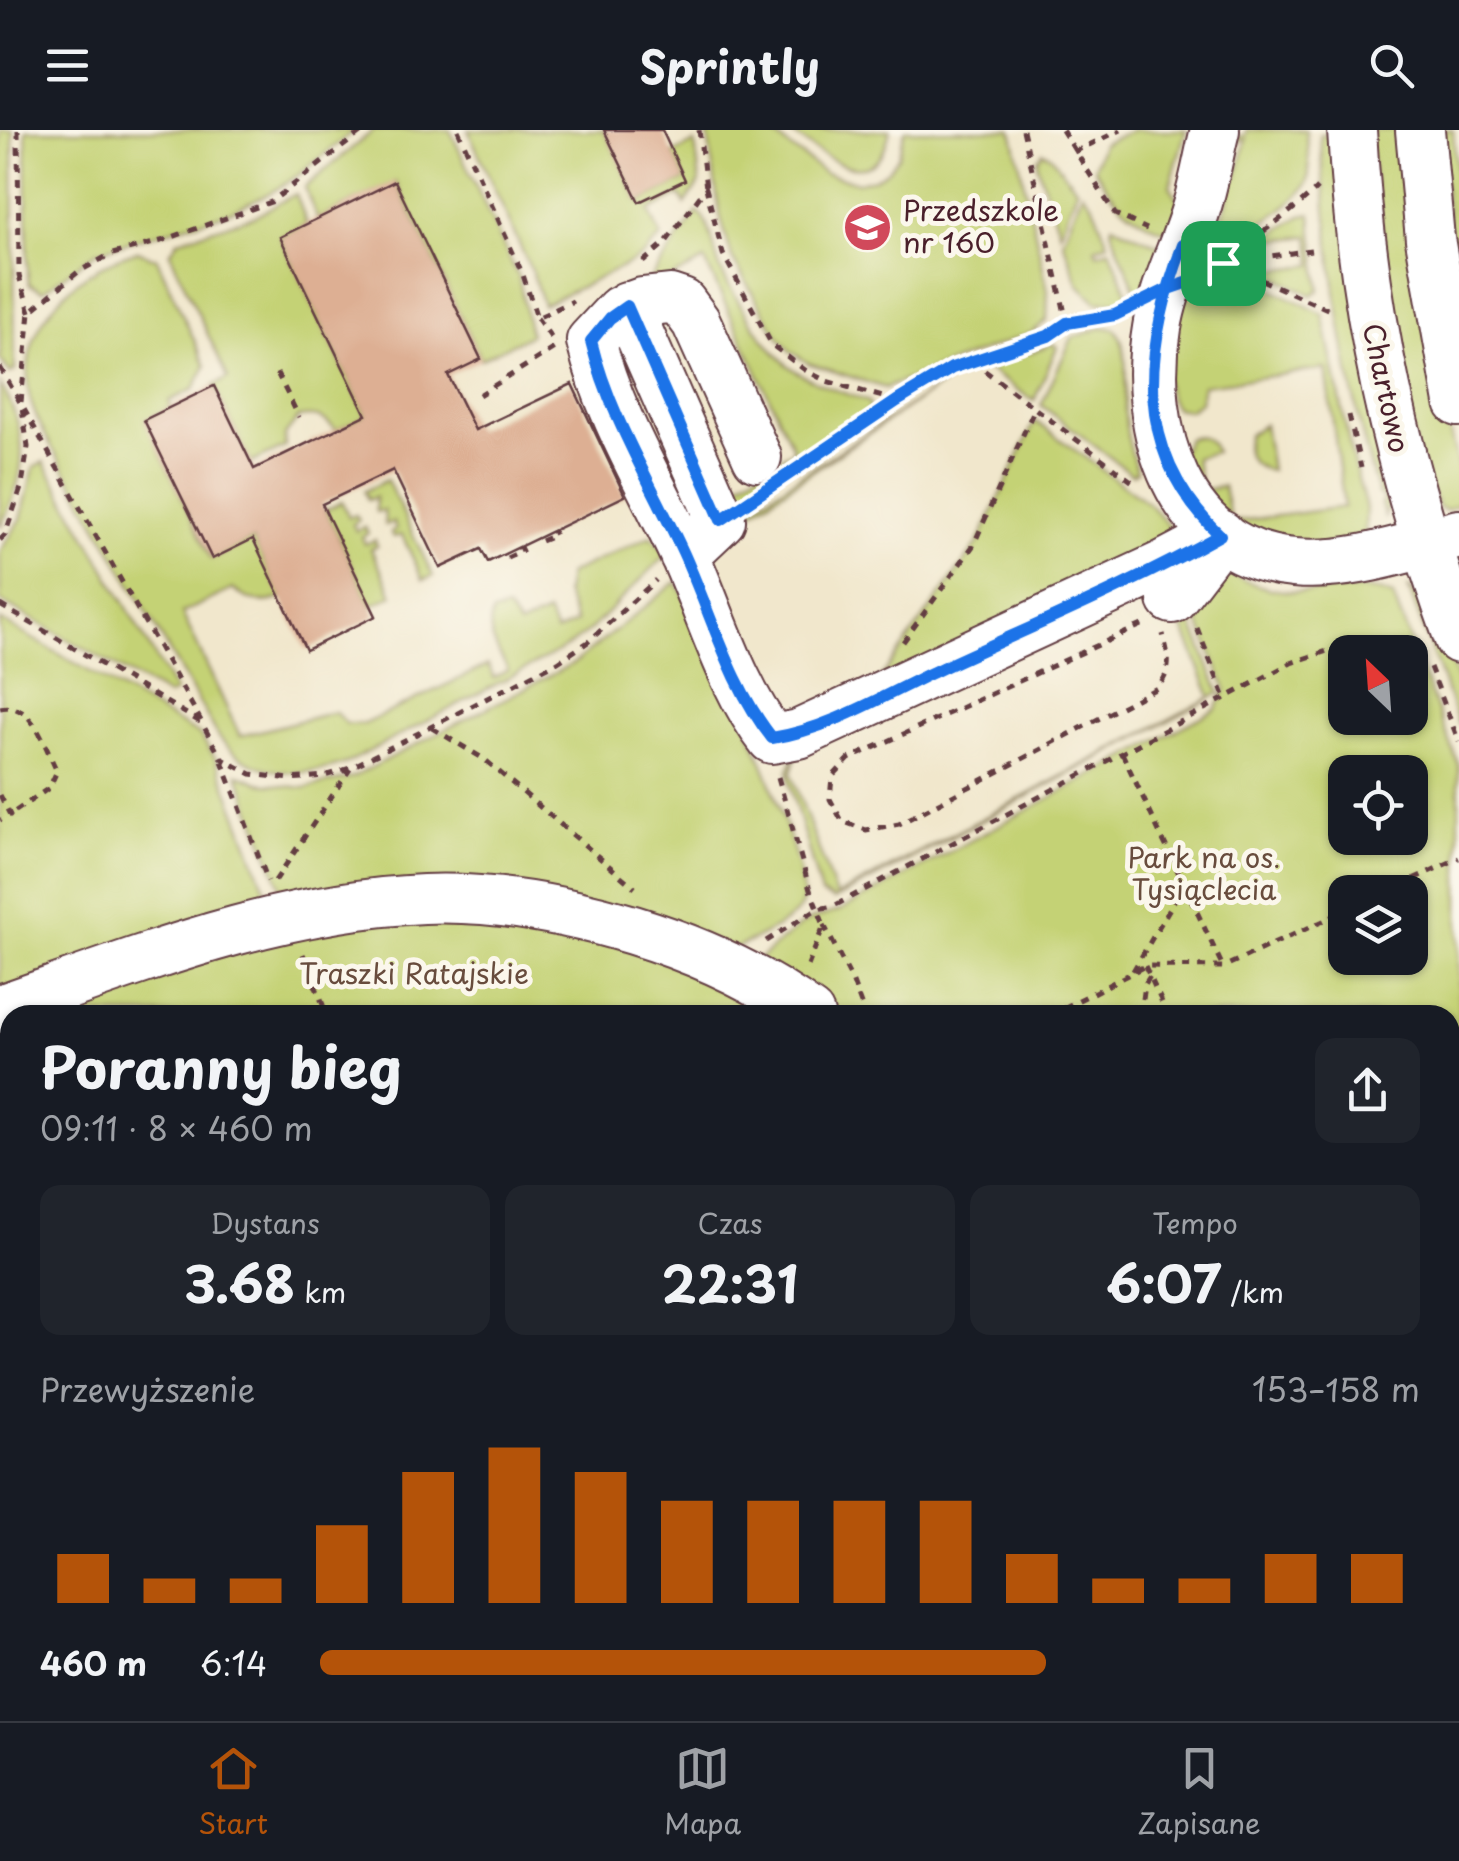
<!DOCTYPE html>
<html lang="pl">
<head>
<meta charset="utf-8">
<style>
  body { margin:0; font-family:"Playpen Sans",sans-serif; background:#20242c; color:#f1f3f6; height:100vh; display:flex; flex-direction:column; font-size:38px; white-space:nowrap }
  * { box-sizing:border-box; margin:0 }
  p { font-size:32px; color:#9ea1a6 }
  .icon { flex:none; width:55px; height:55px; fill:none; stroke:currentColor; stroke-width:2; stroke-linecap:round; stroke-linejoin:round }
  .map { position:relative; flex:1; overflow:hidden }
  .panel { position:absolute; left:0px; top:875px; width:1460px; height:718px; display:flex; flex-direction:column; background:#171b24; border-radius:30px 30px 0 0; box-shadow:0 2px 8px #0004 }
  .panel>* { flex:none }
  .needle { width:65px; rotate:335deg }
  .fabs { position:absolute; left:1328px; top:505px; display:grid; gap:20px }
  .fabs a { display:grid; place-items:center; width:100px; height:100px; border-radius:20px; background:#171b24; box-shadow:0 2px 8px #0004; font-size:50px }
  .pin { position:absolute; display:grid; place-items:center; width:85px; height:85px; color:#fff; margin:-42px; border-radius:20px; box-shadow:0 5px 15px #0006 }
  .round { display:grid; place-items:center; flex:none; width:105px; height:105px; border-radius:20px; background:#20242c }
  .overview { display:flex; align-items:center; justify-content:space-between; height:170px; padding:0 40px }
  h1 { font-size:55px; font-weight:700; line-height:75px }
  .stats { display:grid; grid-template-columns:repeat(3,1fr); gap:15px; height:170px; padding:10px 40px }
  .stats div { display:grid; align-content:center; border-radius:20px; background:#20242c; text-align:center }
  .stats b { font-size:50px; font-weight:700 }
  .stats small { font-size:28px; font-weight:400 }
  .stats p { font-size:28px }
  .chart { height:280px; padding:20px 40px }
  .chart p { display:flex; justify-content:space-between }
  .chart svg { width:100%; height:180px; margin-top:10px; stroke:#b45309; stroke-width:6 }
  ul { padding:0 40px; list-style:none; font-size:32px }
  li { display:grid; grid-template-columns:160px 120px 1fr; align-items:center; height:75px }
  li i { height:25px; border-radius:12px; background:#b45309 }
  header { display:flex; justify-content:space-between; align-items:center; height:130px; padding:0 40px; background:#171b24; font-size:45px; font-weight:700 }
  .menu { display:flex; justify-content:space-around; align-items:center; height:140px; border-top:2px solid #363941; background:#171b24; font-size:28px; color:#9ea1a6 }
  .menu a { display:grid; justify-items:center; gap:5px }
  .menu .active { color:#b45309 }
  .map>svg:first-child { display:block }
  .green { fill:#c4d274; stroke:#877850; stroke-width:2.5; fill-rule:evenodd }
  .building { fill:#ddaf93 }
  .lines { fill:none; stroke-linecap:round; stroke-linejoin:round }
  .minor-casing { stroke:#633d43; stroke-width:52 }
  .path { stroke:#633d43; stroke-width:5; stroke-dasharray:8 8; stroke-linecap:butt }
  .minor { stroke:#fff; stroke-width:48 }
  .tram { stroke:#4a1f2b; stroke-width:2.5 }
  .route-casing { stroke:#fff; stroke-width:20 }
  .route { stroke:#1a73e8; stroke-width:12 }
  .labels { text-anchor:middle; stroke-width:10; stroke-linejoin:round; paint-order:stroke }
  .poi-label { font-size:28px; fill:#4a1f2b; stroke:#fbf7ec; text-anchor:start }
  .street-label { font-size:28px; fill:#4a1f2b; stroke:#fbf7ec }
  .park-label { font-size:28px; fill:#684c3d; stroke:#fbf7ec }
</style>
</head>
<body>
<header><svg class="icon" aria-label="menu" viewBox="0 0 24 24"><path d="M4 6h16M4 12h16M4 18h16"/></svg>Sprintly<svg class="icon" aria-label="search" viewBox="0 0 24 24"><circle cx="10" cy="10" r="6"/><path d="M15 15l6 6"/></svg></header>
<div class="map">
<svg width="1459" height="1591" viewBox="0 0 1459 1591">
  <rect width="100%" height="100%" fill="#fbf7ec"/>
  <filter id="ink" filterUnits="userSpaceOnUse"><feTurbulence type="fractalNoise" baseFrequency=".01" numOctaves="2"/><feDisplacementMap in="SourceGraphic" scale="20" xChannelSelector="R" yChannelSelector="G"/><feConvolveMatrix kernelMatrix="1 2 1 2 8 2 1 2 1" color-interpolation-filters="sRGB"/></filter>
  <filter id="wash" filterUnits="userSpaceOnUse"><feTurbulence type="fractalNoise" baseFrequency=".0048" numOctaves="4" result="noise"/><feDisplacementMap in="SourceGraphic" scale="40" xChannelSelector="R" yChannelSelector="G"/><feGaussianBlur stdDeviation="2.25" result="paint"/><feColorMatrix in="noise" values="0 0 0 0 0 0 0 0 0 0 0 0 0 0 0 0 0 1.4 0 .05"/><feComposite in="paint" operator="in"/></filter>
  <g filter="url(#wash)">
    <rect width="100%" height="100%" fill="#f1e7cc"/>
    <path class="green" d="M 0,0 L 13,0 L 15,240 L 10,243 L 0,229 Z
      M 26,0 L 355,0 L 300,44 L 272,62 L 224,84 L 96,122 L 43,161 L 30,155 L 28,149 Z
      M 374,0 L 450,0 L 519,149 L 530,205 L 481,229 L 396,52 L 317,89 L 305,57 Z
      M 468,0 L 604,0 L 639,72 L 685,50 L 673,24 L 695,13 L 700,52 L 685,74 L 680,65 L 649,81 L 661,107 L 644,125 L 631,133 L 543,175 L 533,145 Z
      M 707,0 L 767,0 L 825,43 L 857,52 L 874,49 L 888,40 L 898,27 L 905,0 L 1012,0 L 1048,160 L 1047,190 L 1033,202 L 885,258 L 808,233 L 790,221 L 777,205 L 732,128 L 720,85 Z
      M 787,0 L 890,0 C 876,71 822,24 787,0 Z
      M 1133,0 L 1186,0 L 1170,56 L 1183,76 L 1171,103 C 1130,89 1117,75 1094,38 L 1102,14 Z
      M 1246,0 L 1306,0 C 1306,15 1313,42 1306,55 C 1295,75 1230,118 1207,116 L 1205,96 L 1220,93 L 1229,67 L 1215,70 L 1220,55 L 1237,47 L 1246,9 L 1232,14 L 1233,9 L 1246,4 Z
      M 1367,0 L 1404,0 L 1436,247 L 1459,340 L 1459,374 L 1447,380 L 1438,378 L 1415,319 Z
      M 1438,0 L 1453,0 L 1459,75 L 1459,186 Z
      M 1334,4 L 1392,367 L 1385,387 L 1381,374 L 1384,368 L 1378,364 C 1344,247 1328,127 1320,5 Z
      M 1043,22 L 1050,25 L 1077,59 L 1060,103 L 1037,35 L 1037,29 Z
      M 1082,62 L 1093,75 L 1108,113 L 1095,118 L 1097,123 L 1110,119 L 1131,172 L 1097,172 L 1079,155 L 1063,111 Z
      M 296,64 L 307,94 L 280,107 L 366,285 L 336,300 C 324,287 316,284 299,287 L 285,305 L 285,317 L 251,333 L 214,256 L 228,248 L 170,123 L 178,110 L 254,86 Z
      M 697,82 C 712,93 713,121 720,138 C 727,155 738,170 747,185 C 785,246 804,248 869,272 L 870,280 L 732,373 L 728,360 L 794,320 L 705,131 L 641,163 Z
      M 1311,84 L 1320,160 L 1312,165 L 1264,141 L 1313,135 L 1309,106 L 1260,112 L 1301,86 Z
      M 1112,95 L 1166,118 L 1149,161 L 1138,167 L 1111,100 Z
      M 138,121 L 157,129 L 206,236 L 194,259 L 169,271 L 171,277 L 145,290 L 211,429 L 253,409 L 282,468 C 262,475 249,472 233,459 L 182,483 L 240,606 L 335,582 L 346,594 L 364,594 L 488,535 L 494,548 L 508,540 C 499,522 484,502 493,483 L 507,479 L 519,496 L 547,483 L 556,502 L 576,493 L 565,463 L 568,445 L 575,441 L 651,406 L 667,424 L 590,500 L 567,517 L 347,633 C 302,649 250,647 219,607 L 50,314 C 41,296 29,276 28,256 C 23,188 78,139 138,121 Z
      M 1243,151 L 1260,153 L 1323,184 L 1352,327 L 1366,378 L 1365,408 C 1348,417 1331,419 1312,419 C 1247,420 1206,381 1180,325 L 1188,308 C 1202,303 1211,309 1215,322 L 1195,328 L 1202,361 L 1223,356 L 1231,392 L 1344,377 L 1326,239 L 1203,255 L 1200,272 L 1189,280 L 1176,278 C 1154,256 1170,187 1180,159 Z
      M 1103,197 L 1115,199 C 1132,219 1123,261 1125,286 C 1126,306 1131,323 1137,341 L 1132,344 L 1041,275 L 1072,208 Z
      M 1053,214 L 1057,217 L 1034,271 L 986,238 Z
      M 946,252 L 734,394 L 715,417 L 713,445 L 710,449 L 715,405 L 722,396 Z
      M 0,254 C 31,303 27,347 0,397 Z
      M 1035,291 L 1149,374 L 1186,415 L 879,550 L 978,413 Z
      M 1264,294 L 1271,340 C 1251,338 1242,325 1248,305 Z
      M 44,332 L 175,562 L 168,566 L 0,471 L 0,421 L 21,389 L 34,337 Z
      M 387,350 L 433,446 L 423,450 L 402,405 L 394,407 L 391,402 L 396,399 L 393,392 L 385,395 L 384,380 L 376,382 L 375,367 L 368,370 L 364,361 Z
      M 342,372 L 349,387 L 356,385 L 359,390 L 353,394 L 356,401 L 365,397 L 368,403 L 362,407 L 365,414 L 375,410 L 377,416 L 371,419 L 393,465 L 371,476 L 325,380 Z
      M 1216,437 C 1242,451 1269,462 1299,462 C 1330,462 1364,453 1393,466 L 1459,636 L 1459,1486 L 1450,1482 L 1450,885 L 18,885 L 183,827 L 423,780 L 751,836 L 797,798 L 812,789 L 841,780 L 1216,579 L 1226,559 L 1189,468 ZM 1345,522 L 1410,522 L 1410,588 L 1345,588 ZM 1345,642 L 1410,642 L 1410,708 L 1345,708 ZM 1345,762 L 1410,762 L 1410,828 L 1345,828 Z
      M 1164,451 L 798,619 L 791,643 L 836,766 L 1211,567 L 1176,480 L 1184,474 L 1220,563 L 834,770 L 821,764 L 789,652 L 788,640 L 797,618 Z
      M 676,452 C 683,463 691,474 697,485 C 720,526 812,737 802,774 C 797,791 748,812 732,820 L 678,805 L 287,774 L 238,644 L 259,653 L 305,658 L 353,647 L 576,532 Z
      M 1408,457 L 1430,477 L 1459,553 L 1459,595 Z
      M 0,490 L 200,605 L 216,629 L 272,777 L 0,866 Z
      M 10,888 L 10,1370 L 0,1369 L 0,891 Z
      M 0,1515 L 10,1517 L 10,1582 L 35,1583 L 34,1591 L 0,1591 Z
      M 62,1582 L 241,1582 L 241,1591 L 62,1591 Z
      M 1440,1582 L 1447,1591 L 807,1591 L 789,1583 Z
      M 247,1583 L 353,1583 L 379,1591 L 248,1591 Z
      M 703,1583 L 722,1591 L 572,1591 L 552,1583 Z"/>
    <g id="blocks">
      <path class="building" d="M 604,0 L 662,0 L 685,50 L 639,72 Z
        M 395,51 L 481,229 L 448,245 L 475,300 L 572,254 L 625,366 L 488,432 L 481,419 L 440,438 L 393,340 L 322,374 L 376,486 L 306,520 L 253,409 L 212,429 L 144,290 L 214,256 L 254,339 L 366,285 L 280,107 Z"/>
    </g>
  </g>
  <g filter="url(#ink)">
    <use href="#blocks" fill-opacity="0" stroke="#633d43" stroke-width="2.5"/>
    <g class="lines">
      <defs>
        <path id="minor" d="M 1215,0 C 1208,27 1204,55 1195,82 C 1183,121 1163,158 1157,198 C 1140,297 1177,423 1294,433 C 1349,438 1406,418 1459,404
          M 1352,0 C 1361,178 1398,342 1459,509
          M 1420,0 L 1430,109 L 1459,272
          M 627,176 L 721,390 L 684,425
          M 757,327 L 696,192 L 682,173 L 670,169 L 642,172 L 620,180 L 591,211 C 609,285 651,353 683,422 C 711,483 730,555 772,609 L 799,604 L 1164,435 L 1221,405 L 1172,469
          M 0,879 C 138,831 277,775 424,769 C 495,766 566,780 633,800 C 695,819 758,847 810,885
          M 0,1475 L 10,1477
          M 1450,1502 L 1459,1498
          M 470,1582 L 490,1591
          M 1404,1582 L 1410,1591
          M 52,1591 L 53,1582"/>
      </defs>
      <use href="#minor" class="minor-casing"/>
      <path class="path" d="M 18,0 L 19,146 L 30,182
        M 458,0 L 523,145 L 537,188 L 573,171
        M 699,0 L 706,58
        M 1023,0 L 1067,192
        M 1062,0 L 1115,84 L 1147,99
        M 1074,22 L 1121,0
        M 1225,131 C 1255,105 1289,86 1317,58
        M 643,132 L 666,112 L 706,58 L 723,124 L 772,215 L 805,240 L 826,251 L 897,271
        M 1225,133 L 1311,120
        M 1218,136 L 1223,133 L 1330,180
        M 537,188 L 553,210
        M 972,231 L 1134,353
        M 0,237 L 201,591
        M 277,243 L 299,287
        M 479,265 L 554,218
        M 1349,285 L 1361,338
        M 795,340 L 897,271 L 952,238 L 1048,206 L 1067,193 L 1123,181
        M 0,410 L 5,405 L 22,355 L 28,317 L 21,272 L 30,182 L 78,142 L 109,125 L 161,111 L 271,72 L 364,0
        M 541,411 L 555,405 L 553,401
        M 507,428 L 522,421 L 520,417
        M 0,475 L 202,593 L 221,628 L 251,644 L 290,649 L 325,646 L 350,638 L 558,532 L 588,512 L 656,450
        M 1142,495 L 849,629 L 832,647 L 830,669 L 842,691 L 866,700 L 899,694 L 1157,558 C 1173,540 1169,527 1163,504
        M 1197,498 L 1225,568
        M 903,512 L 973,416 L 1035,278
        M 1430,537 L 1459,612
        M 0,578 C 33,571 44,616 57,641 L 49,658 L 10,685
        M 432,598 L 484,629 L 635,758
        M 1122,623 L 1223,837
        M 222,631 L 268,751
        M 778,647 L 810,760 L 824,795 L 808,836
        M 0,665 L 10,685 L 0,690
        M 275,751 L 350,639
        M 1385,762 L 1459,728
        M 824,795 L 852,850 L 865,885
        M 766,811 L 817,779 L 834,776 L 1291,533 L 1342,516 L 1422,523
        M 303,824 L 327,885
        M 1145,836 L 1168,885
        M 1133,841 L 1184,754
        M 1050,885 L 1145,836 L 1223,837 L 1345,781
        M 1141,885 L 1145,854 L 1150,846
        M 0,1168 L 10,1185
        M 0,1246 L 10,1245
        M 1450,1334 L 1459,1330
        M 1450,1377 L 1459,1373
        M 393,1582 L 423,1591
        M 933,1582 L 947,1587 L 974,1582
        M 1009,1582 L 1017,1591
        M 1144,1582 L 1145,1591
        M 529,1584 L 543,1591
        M 1190,1591 L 1194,1582
        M 1248,1591 L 1250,1582"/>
      <use href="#minor" class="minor"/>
      <path class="tram" d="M 0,1379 L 10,1380
        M 0,1398 L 10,1399
        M 725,1582 L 744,1591
        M 769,1582 L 787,1591"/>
    </g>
  </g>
  <g class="lines" filter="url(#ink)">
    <defs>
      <path id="route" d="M 1223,133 L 1195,150 L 1166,160 L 1115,185 L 1067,193 L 1048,206 L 952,238 L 897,271 L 721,390 L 627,176 L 610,188 L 591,211 C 609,285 651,353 683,422 C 711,483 730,555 772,608 C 831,599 888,563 942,538 C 1035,495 1131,455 1220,405 C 1132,322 1143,220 1183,115 L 1223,133"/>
    </defs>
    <use href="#route" class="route-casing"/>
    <use href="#route" class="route"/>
  </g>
  <defs>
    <symbol id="school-disc" viewBox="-11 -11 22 22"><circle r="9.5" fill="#d1495b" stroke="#fbf7ec"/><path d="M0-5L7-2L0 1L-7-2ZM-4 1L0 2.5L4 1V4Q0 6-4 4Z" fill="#fff"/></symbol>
  </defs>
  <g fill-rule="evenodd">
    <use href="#school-disc" x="840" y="70" width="55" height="55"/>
  </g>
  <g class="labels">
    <g class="poi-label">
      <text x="903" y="91">Przedszkole<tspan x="903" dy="32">nr 160</tspan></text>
    </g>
    <g class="street-label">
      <text transform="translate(1386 258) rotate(78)" y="10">Chartowo</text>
    </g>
    <g class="park-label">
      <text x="1204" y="738">Park na os.<tspan x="1204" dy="32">Tysiąclecia</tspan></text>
      <text x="414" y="854">Traszki Ratajskie</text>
    </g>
  </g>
</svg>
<div class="fabs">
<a><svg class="needle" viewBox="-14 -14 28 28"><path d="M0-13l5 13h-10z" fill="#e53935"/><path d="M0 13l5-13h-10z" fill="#9ea1a6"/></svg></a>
<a><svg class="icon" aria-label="locate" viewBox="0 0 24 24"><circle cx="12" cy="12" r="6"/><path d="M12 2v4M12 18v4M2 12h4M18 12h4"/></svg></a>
<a><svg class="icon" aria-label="layers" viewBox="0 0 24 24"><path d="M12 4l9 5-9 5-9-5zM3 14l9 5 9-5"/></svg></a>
</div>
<div class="pin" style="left:1223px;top:133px;background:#1e9e55"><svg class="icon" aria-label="arrive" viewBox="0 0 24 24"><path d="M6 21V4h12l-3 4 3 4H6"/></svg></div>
<section class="panel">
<div class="overview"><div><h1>Poranny bieg</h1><p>09:11 · 8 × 460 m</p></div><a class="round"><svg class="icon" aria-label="share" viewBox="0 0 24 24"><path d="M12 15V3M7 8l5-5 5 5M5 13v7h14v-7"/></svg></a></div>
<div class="stats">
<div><p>Dystans</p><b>3.68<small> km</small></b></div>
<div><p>Czas</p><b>22:31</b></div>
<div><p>Tempo</p><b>6:07<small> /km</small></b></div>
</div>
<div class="chart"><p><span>Przewyższenie</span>153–158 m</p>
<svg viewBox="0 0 160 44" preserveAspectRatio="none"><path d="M5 44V32M15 44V38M25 44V38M35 44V25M45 44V12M55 44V6M65 44V12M75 44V19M85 44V19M95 44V19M105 44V19M115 44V32M125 44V38M135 44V38M145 44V32M155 44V32"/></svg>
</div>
<ul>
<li><b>460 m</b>6:14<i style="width:66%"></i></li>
</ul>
</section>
</div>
<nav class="menu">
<a class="active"><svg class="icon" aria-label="home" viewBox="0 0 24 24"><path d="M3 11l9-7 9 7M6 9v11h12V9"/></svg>Start</a>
<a><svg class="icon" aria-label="map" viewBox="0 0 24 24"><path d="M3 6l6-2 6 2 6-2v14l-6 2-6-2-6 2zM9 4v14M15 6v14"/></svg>Mapa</a>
<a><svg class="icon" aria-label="saved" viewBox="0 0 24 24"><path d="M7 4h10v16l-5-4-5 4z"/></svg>Zapisane</a>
</nav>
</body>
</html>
